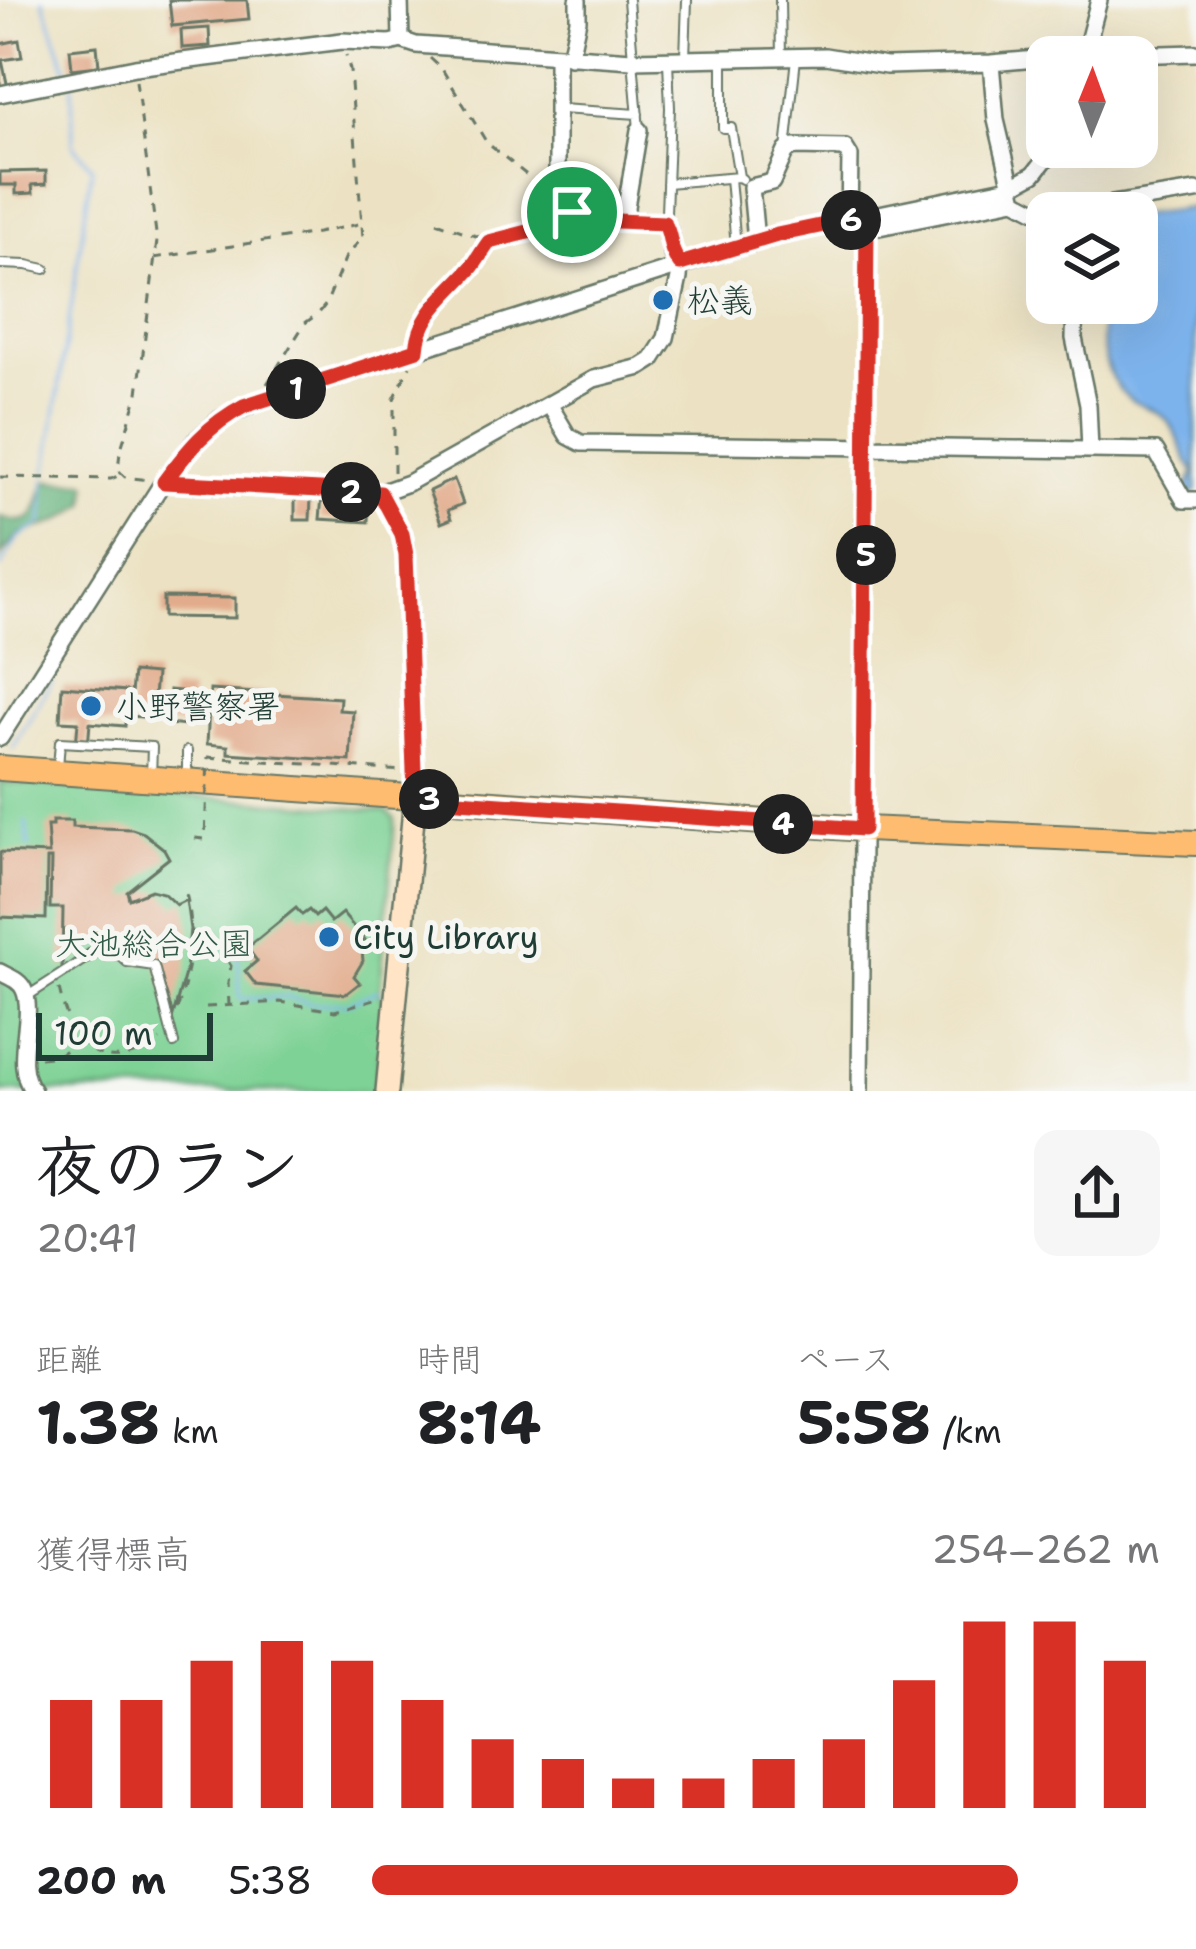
<!DOCTYPE html>
<html lang="ja">
<head>
<meta charset="utf-8">
<style>
  body { margin:0; font-family:"Shantell Sans","Klee One",sans-serif; background:#f6f6f6; color:#202124; height:100vh; display:flex; flex-direction:column; font-size:45px; white-space:nowrap }
  * { box-sizing:border-box; margin:0 }
  p { font-size:39px; color:#757577 }
  .icon { flex:none; width:66px; height:66px; fill:none; stroke:currentColor; stroke-width:2; stroke-linecap:round; stroke-linejoin:round }
  .map { position:relative; height:1091px; overflow:hidden }
  .drawer { display:flex; flex-direction:column; background:#fff; flex:1 }
  .drawer>* { flex:none }
  .needle { width:78px; rotate:1deg }
  .tools { position:absolute; left:1026px; top:36px; display:grid; gap:24px }
  .tools a { display:grid; place-items:center; width:132px; height:132px; border-radius:24px; background:#fff; box-shadow:0 12px 48px #0002; font-size:60px }
  .scale { position:absolute; left:36px; bottom:30px; width:177px; box-sizing:border-box; padding-left:12px; border:6px solid #1f3d34; border-top:0; font-size:33px; line-height:42px; white-space:nowrap; color:#1f3d34; -webkit-text-stroke:9px #f6f6f2; paint-order:stroke }
  .pin { position:absolute; display:grid; place-items:center; width:102px; height:102px; color:#fff; margin:-51px; border:6px solid #fff; border-radius:50%; box-shadow:0 3px 12px #0007 }
  .km { position:absolute; width:60px; height:60px; margin:-30px; border-radius:50%; background:#222; color:#fff; font-size:33px; line-height:60px; text-align:center }
  .round { display:grid; place-items:center; flex:none; width:126px; height:126px; border-radius:24px; background:#f6f6f6 }
  .head { display:flex; align-items:center; justify-content:space-between; height:204px; padding:0 36px }
  h1 { font-size:66px; font-weight:700; line-height:90px }
  .figures { display:grid; grid-template-columns:repeat(3,1fr); gap:18px; height:204px; padding:12px 36px }
  .figures div { display:grid; align-content:center }
  .figures b { font-size:60px; font-weight:700 }
  .figures small { font-size:33px; font-weight:400 }
  .figures p { font-size:33px }
  .chart { height:336px; padding:24px 36px }
  .chart p { display:flex; justify-content:space-between }
  .chart svg { width:100%; height:216px; margin-top:12px; stroke:#d93025; stroke-width:6 }
  ul { padding:0 36px; list-style:none; font-size:39px }
  li { display:grid; grid-template-columns:192px 144px 1fr; align-items:center; height:90px }
  li i { height:30px; border-radius:15px; background:#d93025 }
  .map>svg:first-child { display:block }
  .green { fill:#7ed295; stroke:#4e8864; stroke-width:3 }
  .forest { fill:#66b47e; stroke:#427859; stroke-width:3 }
  .water { fill:#7db3ec; stroke:#4e7890; stroke-width:3 }
  .lines { fill:none; stroke-linecap:round; stroke-linejoin:round }
  .stream { stroke:#7db3ec; stroke-width:3 }
  .building { fill:#e2ac8c }
  .lane-casing { stroke:#677766; stroke-width:12 }
  .street-casing { stroke:#677766; stroke-width:20 }
  .secondary-casing { stroke:#677766; stroke-width:26 }
  .primary-casing { stroke:#677766; stroke-width:28 }
  .path { stroke:#677766; stroke-width:3; stroke-dasharray:9 9; stroke-linecap:butt }
  .lane { stroke:#fff; stroke-width:8 }
  .street { stroke:#fff; stroke-width:15 }
  .secondary { stroke:#ffe4c6; stroke-width:21 }
  .primary { stroke:#febc70; stroke-width:24 }
  .path-bridge { stroke:#677766; stroke-width:3; stroke-dasharray:9 9; stroke-linecap:butt }
  .route-casing { stroke:#fff; stroke-width:24 }
  .route { stroke:#d93025; stroke-width:15 }
  .poi-dot { fill:#1f6fb2; stroke:#f6f6f2; stroke-width:4.5 }
  .labels { text-anchor:middle; stroke-width:10; stroke-linejoin:round; paint-order:stroke }
  .poi-label { font-size:33px; fill:#1f3d34; stroke:#f6f6f2; text-anchor:start }
  .park-label { font-size:33px; fill:#325b47; stroke:#f6f6f2 }
</style>
</head>
<body>
<div class="map">
<svg width="1196" height="1091" viewBox="0 0 1196 1091">
  <rect width="100%" height="100%" fill="#f6f6f2"/>
  <filter id="ink" filterUnits="userSpaceOnUse"><feTurbulence type="fractalNoise" baseFrequency=".00833" numOctaves="2"/><feDisplacementMap in="SourceGraphic" scale="24" xChannelSelector="R" yChannelSelector="G"/><feConvolveMatrix kernelMatrix="1 2 1 2 8 2 1 2 1" color-interpolation-filters="sRGB"/></filter>
  <filter id="wash" filterUnits="userSpaceOnUse"><feTurbulence type="fractalNoise" baseFrequency=".004" numOctaves="4" result="noise"/><feDisplacementMap in="SourceGraphic" scale="48" xChannelSelector="R" yChannelSelector="G"/><feGaussianBlur stdDeviation="2.7" result="paint"/><feColorMatrix in="noise" values="0 0 0 0 0 0 0 0 0 0 0 0 0 0 0 0 0 1.4 0 .05"/><feComposite in="paint" operator="in"/></filter>
  <g filter="url(#wash)">
    <rect width="100%" height="100%" fill="#ece2c3"/>
    <path class="green" d="M 0,782 L 387,811 L 395,819 L 380,991 L 384,1001 L 376,1091 L 0,1091 Z"/>
    <path class="forest" d="M 47,481 L 85,482 L 88,485 L 86,504 C 77,510 69,516 59,521 C 27,535 24,524 0,557 L 0,517 C 42,531 34,504 47,481 Z"/>
    <path class="water" d="M 1196,207 L 1196,491 L 1193,494 L 1190,494 L 1187,487 L 1195,472 C 1181,456 1180,431 1163,416 C 1153,408 1140,406 1130,399 C 1101,377 1099,335 1104,303 L 1137,303 L 1137,216 Z"/>
    <g class="lines">
      <path class="stream" d="M 43,0 L 67,71
        M 46,475 L 92,167 L 73,144 L 72,85
        M 0,568 L 18,538 L 42,524 L 45,481
        M 13,748 L 52,680
        M 26,822 L 29,847
        M 226,954 L 238,954 L 240,999 L 287,997 L 313,1004 L 347,1003 L 379,991"/>
    </g>
    <g id="blocks">
      <path class="building" d="M 169,0 L 247,0 L 249,19 L 172,26 Z
        M 209,28 L 210,46 L 182,48 L 181,30 Z
        M 19,40 L 22,57 L 2,60 L 8,88 L 0,90 L 0,44 Z
        M 97,46 L 99,66 L 72,69 L 70,49 Z
        M 46,171 L 46,184 L 32,185 L 33,193 L 16,194 L 16,185 L 0,185 L 0,172 Z
        M 454,479 L 463,504 L 448,510 L 451,519 L 441,523 L 429,491 Z
        M 322,496 L 369,498 L 368,522 L 320,519 Z
        M 295,497 L 311,497 L 310,520 L 295,520 Z
        M 163,597 L 235,598 L 235,618 L 163,617 Z
        M 133,672 L 156,674 L 152,718 L 129,716 Z
        M 62,686 L 127,691 L 125,726 L 90,723 L 88,746 L 76,746 L 78,722 L 60,721 Z
        M 170,690 L 191,692 L 187,726 L 167,724 Z
        M 210,690 L 340,698 L 339,710 L 353,711 L 350,761 L 228,753 L 228,746 L 207,744 Z
        M 52,821 L 72,821 L 72,827 L 132,829 L 144,833 L 164,849 L 169,858 L 127,891 L 129,899 L 151,890 L 163,893 L 176,905 L 186,900 L 190,929 L 186,970 L 173,1015 L 156,962 L 140,962 L 129,958 L 113,946 L 108,935 L 62,969 L 63,908 L 50,908 L 51,859 L 47,859 L 46,919 L 0,917 L 0,852 L 49,854 L 47,826 L 52,826 Z
        M 296,908 L 302,915 L 309,910 L 315,917 L 322,911 L 331,922 L 342,913 L 365,940 L 358,945 L 362,950 L 363,961 L 354,976 L 360,983 L 346,994 L 256,985 L 245,971 L 257,961 L 247,948 Z"/>
    </g>
  </g>
  <g filter="url(#ink)">
    <use href="#blocks" fill-opacity="0" stroke="#677766" stroke-width="3"/>
    <g class="lines">
      <defs>
        <path id="lane" d="M 628,0 L 639,130
          M 780,0 L 781,57
          M 685,58 L 687,0
          M 723,59 L 723,128 L 731,128 L 739,177
          M 560,109 L 638,114
          M 786,150 L 796,58
          M 730,178 L 736,247
          M 667,183 L 739,177 L 742,179
          M 664,223 L 666,213 L 670,108 L 668,61
          M 0,264 L 27,265 L 45,269
          M 58,767 L 60,742 L 152,747 L 151,777
          M 187,779 L 187,751
          M 26,997 L 108,944 L 127,962 L 154,966 L 174,1043"/>
        <path id="street" d="M 401,40 L 416,45 L 632,60 L 825,56 L 886,66 L 991,63 L 1047,58
          M 557,56 L 557,201 L 571,211 L 627,222 L 626,207 L 639,130
          M 570,57 L 578,20 L 578,0
          M 1055,57 L 1196,53
          M 1084,57 L 1099,0
          M 991,63 L 996,120 L 1015,200 L 1036,211 L 1067,213
          M 0,94 L 135,67 L 342,41 L 390,43 L 401,40 L 400,0
          M 1094,213 L 1113,204 L 1196,191
          M 869,229 L 1015,200
          M 756,241 L 751,187 L 772,182 L 786,151 L 794,147 L 845,148 L 850,156 L 849,220
          M 1075,303 L 1074,338 L 1088,405 L 1090,450
          M 549,404 L 568,436 L 581,443 L 1156,451 L 1184,500 L 1196,500
          M 163,482 L 380,493 L 408,483 L 594,379 L 641,367 L 652,360 L 666,338 L 679,278 L 680,264 L 672,254 L 669,230 L 664,223 L 628,220
          M 380,493 L 402,534 L 407,555 L 415,798
          M 0,738 L 163,482 L 196,440 L 220,419 L 264,399 L 777,235 L 1010,187 L 1034,174 L 1055,147
          M 0,972 C 9,977 20,980 24,990 C 36,1017 11,1063 33,1091
          M 860,1091 L 867,216"/>
        <path id="secondary" d="M 387,1091 L 415,798"/>
        <path id="primary" d="M 0,768 L 864,829 L 1196,843"/>
      </defs>
      <use href="#lane" class="lane-casing"/>
      <use href="#street" class="street-casing"/>
      <use href="#secondary" class="secondary-casing"/>
      <use href="#primary" class="primary-casing"/>
      <path class="path" d="M 430,58 L 442,69 L 487,143 L 544,189
        M 136,81 L 157,241 L 138,393 L 120,452 L 118,470 L 125,477 L 149,480
        M 437,222 L 476,236 L 555,216
        M 154,258 L 317,233 L 363,223
        M 418,338 C 431,301 467,274 489,242 L 551,226 L 557,218
        M 267,384 L 305,323 L 319,313 L 326,304 L 347,254 L 363,238 L 350,70 L 346,55
        M 394,472 L 394,399 L 410,366
        M 0,477 L 111,479 L 122,474
        M 208,757 L 403,771
        M 59,989 C 72,1048 104,1079 160,1040
        M 229,1006 L 228,983 L 231,966 L 222,951 L 227,940 L 238,930 L 237,928
        M 206,1007 L 280,1002 L 335,1011 L 381,997
        M 177,1009 C 190,975 196,930 186,894
        M 40,1058 L 57,1056 L 79,1041"/>
      <use href="#lane" class="lane"/>
      <use href="#street" class="street"/>
      <use href="#secondary" class="secondary"/>
      <use href="#primary" class="primary"/>
      <path class="path-bridge" d="M 195,838 L 205,839 L 208,757"/>
    </g>
  </g>
  <g class="lines" filter="url(#ink)">
    <defs>
      <path id="route" d="M 565,207 L 572,212 L 617,221 L 664,223 C 673,237 667,247 680,264 L 777,235 L 867,216 L 863,829 L 415,798 L 406,555 L 402,534 L 380,493 L 164,482 C 188,450 208,425 244,406 L 417,350 C 419,313 450,293 472,267 C 478,259 483,250 489,242 L 551,226 Z"/>
    </defs>
    <use href="#route" class="route-casing"/>
    <use href="#route" class="route"/>
  </g>
  <g class="poi-dot">
    <circle cx="663" cy="300" r="12"/>
    <circle cx="91" cy="706" r="12"/>
    <circle cx="329" cy="937" r="12"/>
  </g>
  <g class="labels">
    <g class="poi-label">
      <text x="687" y="312">松義</text>
      <text x="115" y="718">小野警察署</text>
      <text x="353" y="949">City Library</text>
    </g>
    <g class="park-label">
      <text x="154" y="955">大池総合公園</text>
    </g>
  </g>
</svg>
<div class="tools">
<a><svg class="needle" viewBox="-14 -14 28 28"><path d="M0-13l5 13h-10z" fill="#e53935"/><path d="M0 13l5-13h-10z" fill="#757577"/></svg></a>
<a><svg class="icon" aria-label="layers" viewBox="0 0 24 24"><path d="M12 4l9 5-9 5-9-5zM3 14l9 5 9-5"/></svg></a>
</div>
<div class="scale">100 m</div>
<div class="pin" style="left:572px;top:212px;background:#1e9e55"><svg class="icon" aria-label="arrive" viewBox="0 0 24 24"><path d="M6 21V4h12l-3 4 3 4H6"/></svg></div>
<b class="km" style="left:296px;top:389px">1</b>
<b class="km" style="left:351px;top:492px">2</b>
<b class="km" style="left:429px;top:799px">3</b>
<b class="km" style="left:783px;top:824px">4</b>
<b class="km" style="left:866px;top:555px">5</b>
<b class="km" style="left:851px;top:220px">6</b>
</div>
<section class="drawer">
<div class="head"><div><h1>夜のラン</h1><p>20:41</p></div><a class="round"><svg class="icon" aria-label="share" viewBox="0 0 24 24"><path d="M12 15V3M7 8l5-5 5 5M5 13v7h14v-7"/></svg></a></div>
<div class="figures">
<div><p>距離</p><b>1.38<small> km</small></b></div>
<div><p>時間</p><b>8:14</b></div>
<div><p>ペース</p><b>5:58<small> /km</small></b></div>
</div>
<div class="chart"><p><span>獲得標高</span>254–262 m</p>
<svg viewBox="0 0 160 44" preserveAspectRatio="none"><path d="M5 44V22M15 44V22M25 44V14M35 44V10M45 44V14M55 44V22M65 44V30M75 44V34M85 44V38M95 44V38M105 44V34M115 44V30M125 44V18M135 44V6M145 44V6M155 44V14"/></svg>
</div>
<ul>
<li><b>200 m</b>5:38<i style="width:82%"></i></li>
</ul>
</section>
</body>
</html>
